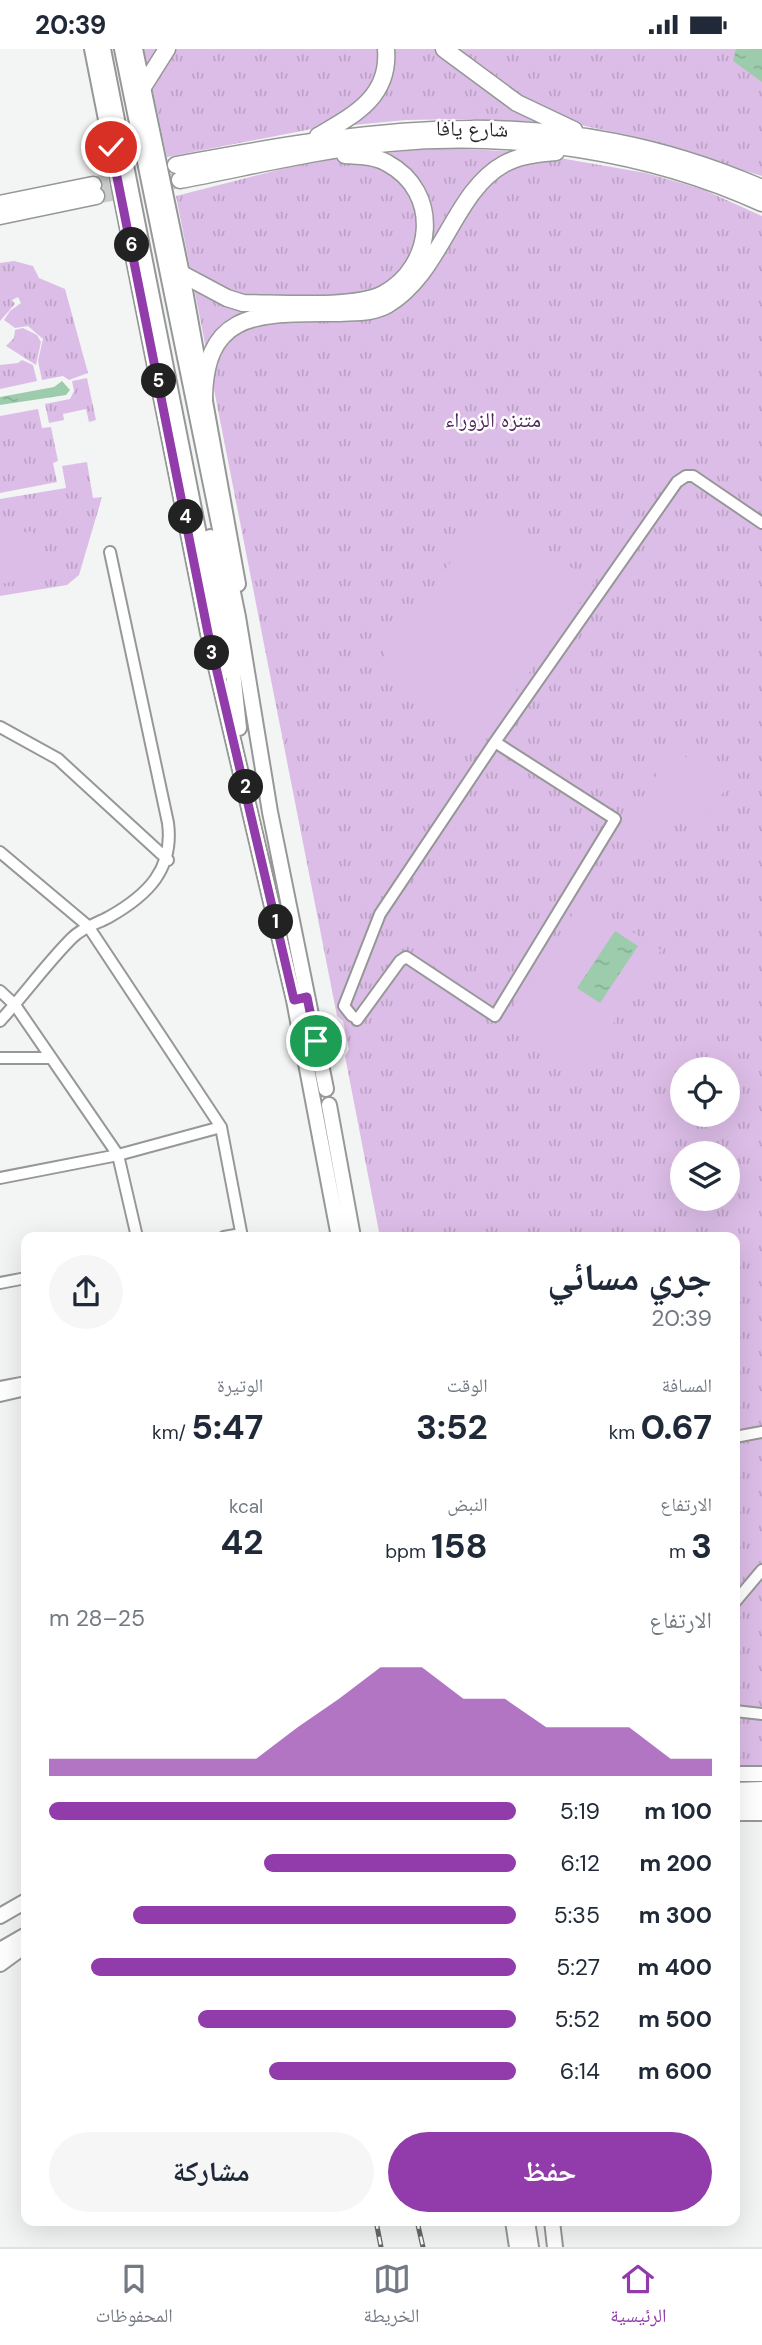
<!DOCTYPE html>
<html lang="ar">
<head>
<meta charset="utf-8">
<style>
  body { margin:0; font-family:"DM Sans","Noto Naskh Arabic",sans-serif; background:#f6f6f7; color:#1f2937; direction:rtl; height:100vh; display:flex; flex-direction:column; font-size:26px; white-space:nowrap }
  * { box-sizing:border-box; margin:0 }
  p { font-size:23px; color:#747a83 }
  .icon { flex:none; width:38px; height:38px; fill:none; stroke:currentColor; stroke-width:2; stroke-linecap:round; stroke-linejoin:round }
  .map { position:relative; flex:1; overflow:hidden; direction:ltr }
  .sheet { position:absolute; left:21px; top:1183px; width:719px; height:994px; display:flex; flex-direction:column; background:#fff; border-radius:14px; box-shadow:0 7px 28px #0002; direction:rtl }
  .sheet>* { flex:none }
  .controls { position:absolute; left:670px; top:1008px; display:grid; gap:14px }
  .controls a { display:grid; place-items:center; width:70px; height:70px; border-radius:50%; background:#fff; box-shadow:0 7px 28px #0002; font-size:35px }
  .pin { position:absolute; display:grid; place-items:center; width:60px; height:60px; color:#fff; margin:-30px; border:4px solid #fff; border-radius:50%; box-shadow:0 2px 7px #0007 }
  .km { position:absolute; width:35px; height:35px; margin:-18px; border-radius:50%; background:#222; color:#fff; font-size:19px; line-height:35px; text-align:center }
  .round { display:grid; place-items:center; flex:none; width:74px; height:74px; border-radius:37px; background:#f6f6f7 }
  .head { display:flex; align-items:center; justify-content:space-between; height:119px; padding:0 28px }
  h1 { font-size:38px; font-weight:700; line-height:52px }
  .metrics { display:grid; grid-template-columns:repeat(3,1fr); gap:10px; height:119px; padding:7px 28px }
  .metrics div { display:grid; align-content:center }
  .metrics b { font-size:35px; font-weight:700 }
  .metrics small { font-size:19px; font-weight:400 }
  .metrics p { font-size:19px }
  .chart { height:196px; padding:14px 28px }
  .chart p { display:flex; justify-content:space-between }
  .chart svg { width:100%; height:126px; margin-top:7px; fill:#913caa; opacity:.7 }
  .button { display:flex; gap:14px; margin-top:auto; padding:14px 28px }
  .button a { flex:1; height:80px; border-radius:42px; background:#913caa; color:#fff; font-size:28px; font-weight:700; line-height:80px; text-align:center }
  .button a+a { background:#f6f6f7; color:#1f2937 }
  ul { padding:0 28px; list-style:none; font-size:23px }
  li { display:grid; grid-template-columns:112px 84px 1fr; align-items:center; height:52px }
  li i { height:18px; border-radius:9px; background:#913caa }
  .status { display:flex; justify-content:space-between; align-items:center; height:49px; padding:0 35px; background:#fff; direction:ltr }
  .status svg { height:19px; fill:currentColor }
  .tabs { display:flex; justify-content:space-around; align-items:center; height:98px; border-top:2px solid #e0e1e3; background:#fff; font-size:19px; color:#747a83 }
  .tabs a { display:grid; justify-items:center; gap:4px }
  .tabs .current { color:#913caa }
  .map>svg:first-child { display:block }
  .grass { fill:url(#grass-tufts); fill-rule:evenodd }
  .pitch { fill:#dcbde7 }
  .water { fill:url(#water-ripples) }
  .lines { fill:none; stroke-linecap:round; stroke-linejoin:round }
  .highway-tunnel { stroke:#c9ccca; stroke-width:16; stroke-dasharray:16 8; stroke-linecap:butt }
  .minor-casing { stroke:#959896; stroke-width:14 }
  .major-casing { stroke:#959896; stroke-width:18 }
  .highway-casing { stroke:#959896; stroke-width:19 }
  .minor { stroke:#fff; stroke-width:10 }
  .major { stroke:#fff; stroke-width:14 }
  .highway { stroke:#fff; stroke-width:16 }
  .rail-casing { stroke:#676967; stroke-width:5 }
  .rail { stroke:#fff; stroke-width:2.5; stroke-dasharray:8; stroke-linecap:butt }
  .route-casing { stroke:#fff; stroke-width:14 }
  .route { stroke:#913caa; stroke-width:9 }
  .labels { text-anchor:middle; stroke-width:5; stroke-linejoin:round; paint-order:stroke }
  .street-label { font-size:21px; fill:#272827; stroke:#fff }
  .park-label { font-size:21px; fill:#4f275b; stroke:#fff }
</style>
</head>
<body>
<div class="status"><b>20:39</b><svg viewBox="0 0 49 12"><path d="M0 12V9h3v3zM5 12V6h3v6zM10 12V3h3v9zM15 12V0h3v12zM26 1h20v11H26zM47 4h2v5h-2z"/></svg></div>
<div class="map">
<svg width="762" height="2198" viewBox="0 0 762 2198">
  <defs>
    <pattern id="grass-tufts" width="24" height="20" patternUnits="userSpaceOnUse" patternTransform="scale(1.75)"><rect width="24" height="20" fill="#dcbde7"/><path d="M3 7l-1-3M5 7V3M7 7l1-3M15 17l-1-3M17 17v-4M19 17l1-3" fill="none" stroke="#bda2c6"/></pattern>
    <pattern id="water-ripples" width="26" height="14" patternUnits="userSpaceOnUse" patternTransform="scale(1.75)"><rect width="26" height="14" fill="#9cccac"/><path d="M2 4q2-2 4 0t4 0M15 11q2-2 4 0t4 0" fill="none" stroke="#86af94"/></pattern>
  </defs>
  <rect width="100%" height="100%" fill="#f2f5f3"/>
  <path class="grass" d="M 144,0 L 762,0 L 762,127 L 632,87 L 571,74 L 463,70 L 406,71 L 312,80 L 167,108 Z
    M 440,99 L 525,103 L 646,124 L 702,140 L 762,167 L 762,1717 L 735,1717 L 735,1188 L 380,1188 L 345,1007 L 349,1000 L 343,972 L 337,967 L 176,147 L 321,110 ZM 682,1020 L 728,1020 L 728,1066 L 682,1066 ZM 682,1104 L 728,1104 L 728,1150 L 682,1150 Z
    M 14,212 L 33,217 L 39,229 L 65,240 L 88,324 L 69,331 L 63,327 L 42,331 L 38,312 L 43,290 L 28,277 L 15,279 L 4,271 L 10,262 L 21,254 L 18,248 L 12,251 L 15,255 L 0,272 L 0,214 Z
    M 23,279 L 37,286 L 41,293 L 36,316 L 6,297 L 14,289 L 15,281 Z
    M 22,311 L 33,316 L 37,332 L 0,340 L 0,316 L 18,314 Z
    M 87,329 L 96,371 L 89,373 L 86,360 L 63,365 L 64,371 L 49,374 L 45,355 L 70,350 L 74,342 L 72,332 Z
    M 38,360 L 42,379 L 51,378 L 58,412 L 53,414 L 57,433 L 0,444 L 0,367 Z
    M 87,413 L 93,449 L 102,448 L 79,526 L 67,536 L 0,547 L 0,450 L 66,439 L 62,417 Z"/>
  <path class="pitch" d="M 498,468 L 594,534 L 481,690 L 386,622 L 384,603 L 481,472 Z
    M 33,482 L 42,527 L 0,535 L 0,488 Z
    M 672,700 L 729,733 C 713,764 699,778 663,772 L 645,801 L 621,786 Z
    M 582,851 L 661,901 L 582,1023 L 504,973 Z"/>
  <path class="water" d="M 736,0 L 762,0 L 762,33 L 733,12 Z
    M 62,332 L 70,341 L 66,346 L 0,356 L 0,348 L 54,338 Z
    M 615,882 L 638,897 L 600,954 L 577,939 Z"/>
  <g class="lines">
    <path class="highway-tunnel" d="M 93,136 L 160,120
      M 96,147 L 180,131"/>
    <defs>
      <path id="minor" d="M 0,678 L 58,710 L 168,811
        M 0,803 L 88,877 L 221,1078 L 242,1188
        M 0,942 L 15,956 L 118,1106 L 137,1188
        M 352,967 L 344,957 L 380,865 L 495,693
        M 357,971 L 400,912 L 406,908 L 495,967 L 615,770 L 495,693 L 677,433 L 686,427 L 693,427 L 762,474
        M 0,972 C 25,945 46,915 72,889 C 83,878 96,875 109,868 C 148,846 174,820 168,774 L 110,503
        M 0,1009 L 51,1009
        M 0,1129 L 118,1106 L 221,1078
        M 224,1188 L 241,1185
        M 0,1234 L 26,1229
        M 0,1338 L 26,1333
        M 0,1347 L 26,1341
        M 735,1388 L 762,1383
        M 735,1553 L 762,1521
        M 735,1662 L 762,1665"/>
      <path id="major" d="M 92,0 L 208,584 L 294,951 L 339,1188
        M 103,0 L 226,622
        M 122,0 L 238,568 L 270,763 L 326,1040
        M 135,0 L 182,225 L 238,535
        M 210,488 L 228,576 L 239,679
        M 329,1056 L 353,1188
        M 735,1725 L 762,1725
        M 735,1741 L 762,1740
        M 735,1752 L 762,1752
        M 735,1764 L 762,1764
        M 0,1867 L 26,1852
        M 0,1901 L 26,1886
        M 0,1915 L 26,1896
        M 513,2172 L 517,2198
        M 527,2172 L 531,2198
        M 552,2172 L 555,2198"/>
      <path id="highway" d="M 444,0 L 517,54 L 574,81
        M 143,38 L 167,0
        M 318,87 C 354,66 390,48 386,0
        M 176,116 C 386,77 558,51 762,139
        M 180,131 C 249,118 319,100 389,94 C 513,82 648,102 762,154
        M 0,155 L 93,136
        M 0,167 L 96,147
        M 182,225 L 227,249 L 243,254 C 278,254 354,260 383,245 C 434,218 442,143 387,114 C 375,107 359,107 345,106
        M 204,355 C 203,257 263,265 340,264 C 354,263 374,264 387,256 C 442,224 453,143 504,115 C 520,106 538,105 556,103"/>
    </defs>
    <use href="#minor" class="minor-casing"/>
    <use href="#major" class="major-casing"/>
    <use href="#highway" class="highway-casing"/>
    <use href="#minor" class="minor"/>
    <use href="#major" class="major"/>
    <use href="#highway" class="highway"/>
    <defs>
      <path id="rail" d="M 376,2172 L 381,2198
        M 417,2172 L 423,2198"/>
    </defs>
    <use href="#rail" class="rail-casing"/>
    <use href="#rail" class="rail"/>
  </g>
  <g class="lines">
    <defs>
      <path id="route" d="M 111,98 L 208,584 L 294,951 L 307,948 L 316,992"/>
    </defs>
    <use href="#route" class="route-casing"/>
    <use href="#route" class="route"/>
  </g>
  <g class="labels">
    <g class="street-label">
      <text transform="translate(472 80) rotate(1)" y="7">شارع يافا</text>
    </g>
    <g class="park-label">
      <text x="493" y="378">متنزه الزوراء</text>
    </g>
  </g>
</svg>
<div class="controls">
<a><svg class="icon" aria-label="locate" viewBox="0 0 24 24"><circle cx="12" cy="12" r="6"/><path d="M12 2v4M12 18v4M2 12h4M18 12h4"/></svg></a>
<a><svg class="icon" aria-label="layers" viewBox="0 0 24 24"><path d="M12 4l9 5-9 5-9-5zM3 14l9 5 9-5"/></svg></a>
</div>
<div class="pin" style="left:316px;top:992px;background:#1e9e55"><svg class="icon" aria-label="arrive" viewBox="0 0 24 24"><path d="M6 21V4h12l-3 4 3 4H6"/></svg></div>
<div class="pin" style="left:111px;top:98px;background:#d93025"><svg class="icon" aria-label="check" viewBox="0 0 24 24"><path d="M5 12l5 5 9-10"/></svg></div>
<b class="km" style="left:276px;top:873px">1</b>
<b class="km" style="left:246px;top:738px">2</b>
<b class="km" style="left:212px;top:604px">3</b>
<b class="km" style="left:186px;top:468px">4</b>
<b class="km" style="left:159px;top:332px">5</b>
<b class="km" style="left:132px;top:196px">6</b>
<section class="sheet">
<div class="head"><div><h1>جري مسائي</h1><p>20:39</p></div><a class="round"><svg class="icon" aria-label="share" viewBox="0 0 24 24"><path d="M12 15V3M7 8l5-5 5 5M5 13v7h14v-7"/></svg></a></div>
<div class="metrics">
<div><p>المسافة</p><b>0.67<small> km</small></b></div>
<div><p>الوقت</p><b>3:52</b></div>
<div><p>الوتيرة</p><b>5:47<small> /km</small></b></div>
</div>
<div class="metrics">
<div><p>الارتفاع</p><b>3<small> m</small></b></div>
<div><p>النبض</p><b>158<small> bpm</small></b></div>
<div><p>kcal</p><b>42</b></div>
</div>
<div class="chart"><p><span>الارتفاع</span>25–28 m</p>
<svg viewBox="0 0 160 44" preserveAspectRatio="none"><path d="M0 44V38L10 38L20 38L30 38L40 38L50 38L60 27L70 17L80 6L90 6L100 17L110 17L120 27L130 27L140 27L150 38L160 38V44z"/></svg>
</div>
<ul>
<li><b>100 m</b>5:19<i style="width:100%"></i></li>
<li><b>200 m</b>6:12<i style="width:54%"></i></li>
<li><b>300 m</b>5:35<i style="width:82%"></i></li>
<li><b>400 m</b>5:27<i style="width:91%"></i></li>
<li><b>500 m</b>5:52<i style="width:68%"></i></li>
<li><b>600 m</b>6:14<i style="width:53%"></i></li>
</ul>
<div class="button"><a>حفظ</a><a>مشاركة</a></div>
</section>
</div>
<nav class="tabs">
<a class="current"><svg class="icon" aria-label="home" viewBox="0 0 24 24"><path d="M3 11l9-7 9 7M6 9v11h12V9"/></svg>الرئيسية</a>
<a><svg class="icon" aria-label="map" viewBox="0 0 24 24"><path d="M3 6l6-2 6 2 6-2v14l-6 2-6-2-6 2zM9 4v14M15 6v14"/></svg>الخريطة</a>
<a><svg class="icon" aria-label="saved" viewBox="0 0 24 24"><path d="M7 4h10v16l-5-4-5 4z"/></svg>المحفوظات</a>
</nav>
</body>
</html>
